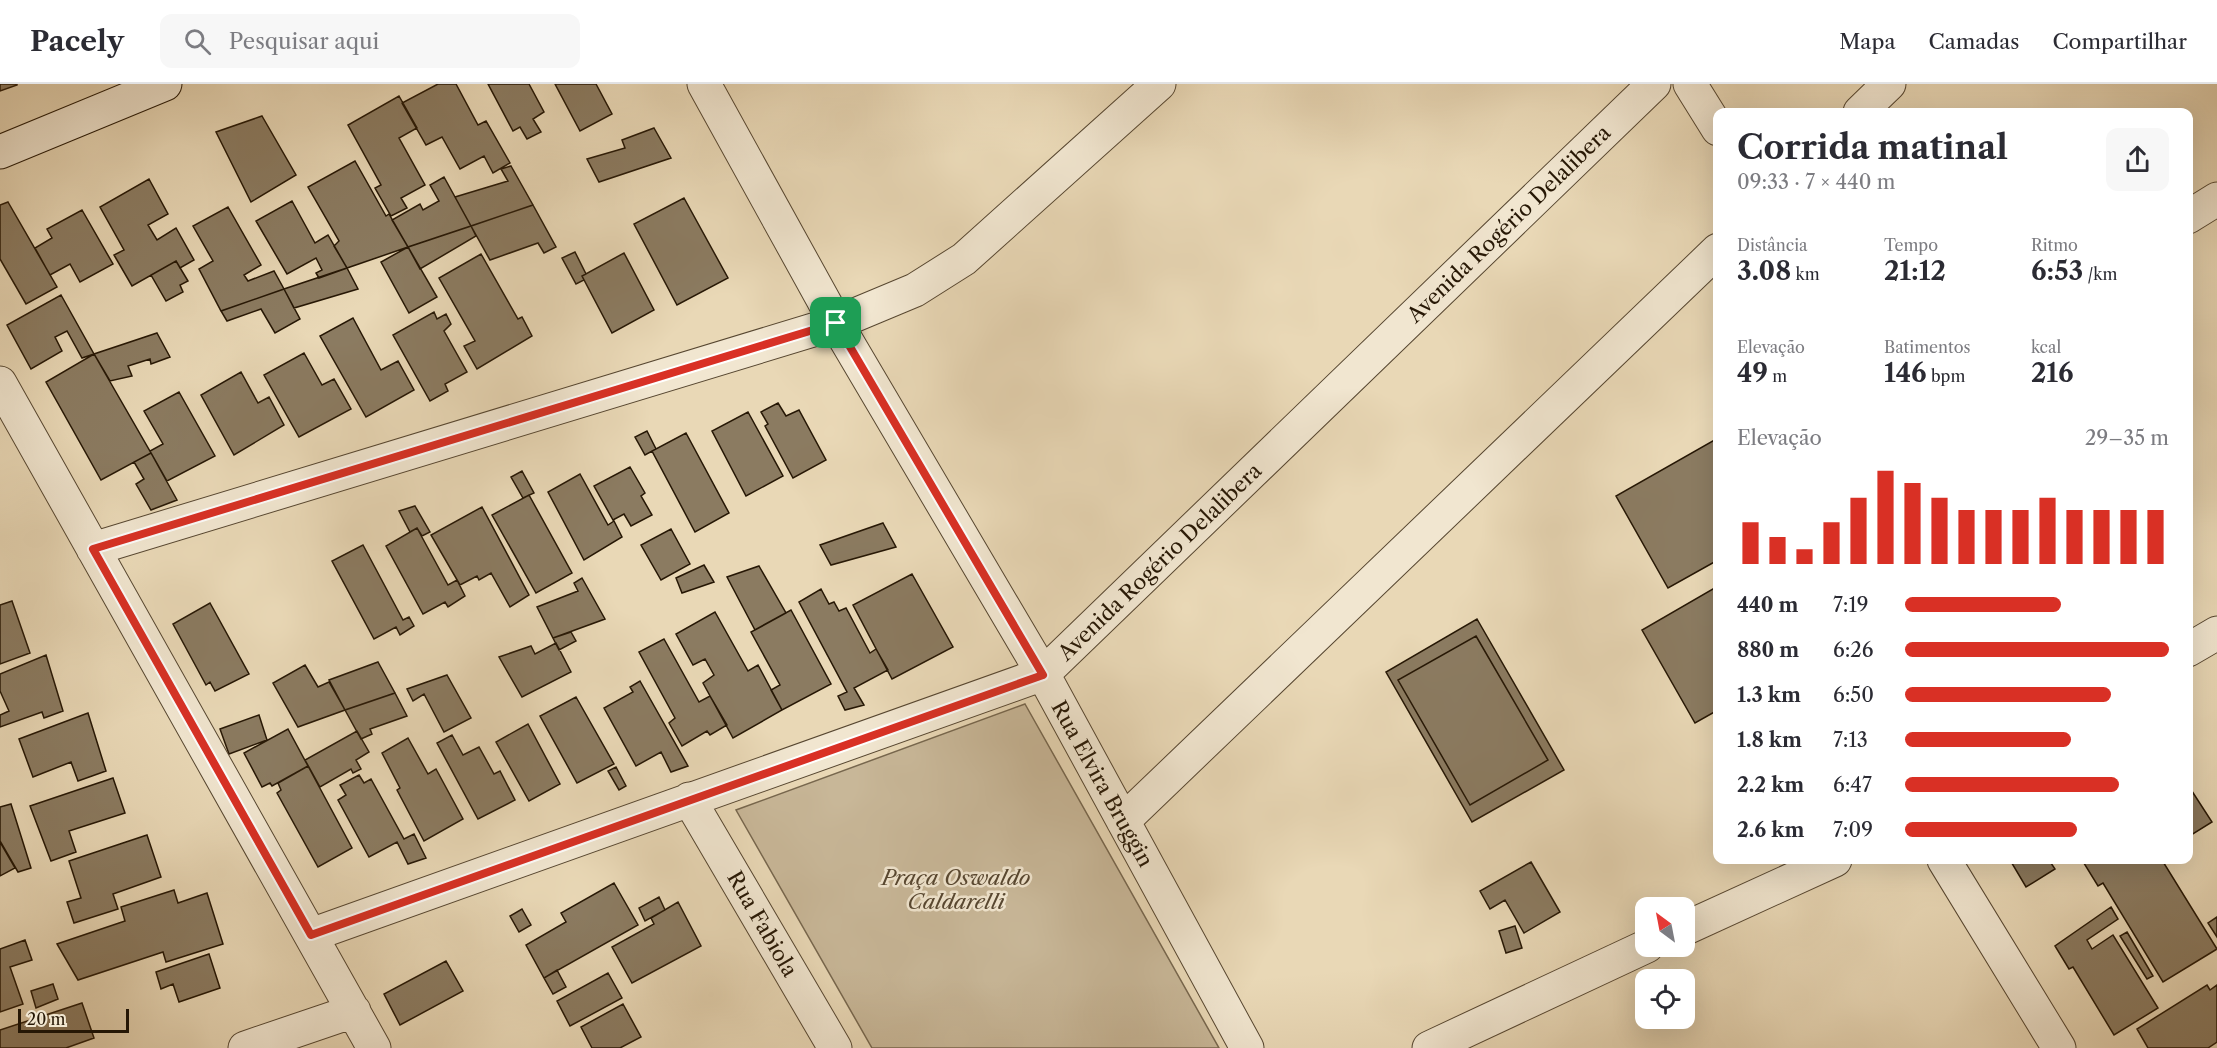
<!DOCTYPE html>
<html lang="pt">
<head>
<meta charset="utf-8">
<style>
  body { margin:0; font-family:"Libre Caslon Text",serif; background:#f7f7f7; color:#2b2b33; height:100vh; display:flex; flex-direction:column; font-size:22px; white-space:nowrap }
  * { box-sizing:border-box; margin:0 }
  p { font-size:20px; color:#7c7c81 }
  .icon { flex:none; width:33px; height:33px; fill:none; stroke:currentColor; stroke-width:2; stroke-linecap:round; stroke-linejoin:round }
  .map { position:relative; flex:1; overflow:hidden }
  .details { position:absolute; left:1713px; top:24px; width:480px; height:756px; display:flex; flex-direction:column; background:#fff; border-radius:12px; box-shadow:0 6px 24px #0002 }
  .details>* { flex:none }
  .needle { width:39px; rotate:328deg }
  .buttons { position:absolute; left:1635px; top:813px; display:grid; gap:12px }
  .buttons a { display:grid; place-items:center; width:60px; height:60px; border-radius:12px; background:#fff; box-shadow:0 6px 24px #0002; font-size:30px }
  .scale { position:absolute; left:18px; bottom:15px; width:111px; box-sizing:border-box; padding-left:6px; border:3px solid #261705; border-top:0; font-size:16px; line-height:21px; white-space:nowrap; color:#261705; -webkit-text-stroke:4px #f1e6d0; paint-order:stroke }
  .pin { position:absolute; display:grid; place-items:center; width:51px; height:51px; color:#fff; margin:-26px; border-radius:12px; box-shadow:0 3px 9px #0006 }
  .round { display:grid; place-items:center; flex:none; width:63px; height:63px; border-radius:12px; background:#f7f7f7 }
  .overview { display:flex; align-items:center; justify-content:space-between; height:102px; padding:0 24px }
  h1 { font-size:33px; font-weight:700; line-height:45px }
  .figures { display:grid; grid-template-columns:repeat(3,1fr); gap:9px; height:102px; padding:6px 24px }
  .figures div { display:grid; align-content:center }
  .figures b { font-size:26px; font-weight:700 }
  .figures small { font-size:16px; font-weight:400 }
  .figures p { font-size:16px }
  .chart { height:168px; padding:12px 24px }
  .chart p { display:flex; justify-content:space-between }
  .chart svg { width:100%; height:108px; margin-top:6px; stroke:#d93025; stroke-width:6 }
  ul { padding:0 24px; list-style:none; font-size:20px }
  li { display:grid; grid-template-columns:96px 72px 1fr; align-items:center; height:45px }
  li i { height:15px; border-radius:8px; background:#d93025 }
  header { display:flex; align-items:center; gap:36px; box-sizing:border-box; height:84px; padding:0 30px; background:#fff; border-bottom:2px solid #e1e1e2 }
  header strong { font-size:28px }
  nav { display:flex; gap:33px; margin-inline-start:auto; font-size:21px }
  .search { width:420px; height:54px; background:#f7f7f7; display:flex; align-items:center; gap:15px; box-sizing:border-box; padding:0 21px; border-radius:12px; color:#7c7c81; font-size:22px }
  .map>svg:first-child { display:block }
  .green { fill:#c8b798; stroke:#77674e; stroke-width:1.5 }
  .building { fill:#8b7b61; stroke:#261705; stroke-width:1.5 }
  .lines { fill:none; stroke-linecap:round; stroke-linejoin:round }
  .minor-casing { stroke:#574731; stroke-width:35 }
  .secondary-casing { stroke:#261705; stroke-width:35 }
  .minor { stroke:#f1e6d0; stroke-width:33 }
  .secondary { stroke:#f1e6d0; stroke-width:33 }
  .route-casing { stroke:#fff; stroke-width:12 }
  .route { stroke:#d93025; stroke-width:8 }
  .labels { text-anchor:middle; stroke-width:5; stroke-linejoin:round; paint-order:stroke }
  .street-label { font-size:21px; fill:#261705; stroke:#f1e6d0 }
  .park-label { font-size:21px; font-style:italic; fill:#574731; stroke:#f1e6d0 }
</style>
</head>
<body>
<header>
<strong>Pacely</strong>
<div class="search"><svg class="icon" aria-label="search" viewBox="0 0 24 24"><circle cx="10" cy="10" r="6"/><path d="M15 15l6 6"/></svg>Pesquisar aqui</div>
<nav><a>Mapa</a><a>Camadas</a><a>Compartilhar</a></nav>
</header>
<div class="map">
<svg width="2217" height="964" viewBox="0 0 2217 964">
  <rect width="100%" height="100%" fill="#e9d8b6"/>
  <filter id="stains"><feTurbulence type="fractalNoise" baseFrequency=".00333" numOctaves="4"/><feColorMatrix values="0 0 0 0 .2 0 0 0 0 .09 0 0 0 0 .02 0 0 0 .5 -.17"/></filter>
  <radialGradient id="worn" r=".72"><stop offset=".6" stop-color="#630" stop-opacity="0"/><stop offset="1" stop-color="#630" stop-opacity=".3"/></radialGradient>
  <path class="green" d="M 1025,620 L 1219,964 L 872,964 L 736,726 Z"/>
  <path class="building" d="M 0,0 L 17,0 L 17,1 L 0,7 Z
    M 438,0 L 456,0 L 478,41 L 486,37 L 510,79 L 493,89 L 484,72 L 460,85 L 442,53 L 426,61 L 402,19 Z
    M 488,0 L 529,0 L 544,28 L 533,35 L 541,48 L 527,55 L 520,43 L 513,47 Z
    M 555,0 L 596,0 L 612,30 L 580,47 Z
    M 399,12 L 417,44 L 399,54 L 425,101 L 401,114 L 407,124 L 391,132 L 375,104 L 381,101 L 348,41 Z
    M 262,32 L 296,91 L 251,118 L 216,48 Z
    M 654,44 L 671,74 L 599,98 L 587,75 L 625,64 L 622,56 Z
    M 355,77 L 386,132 L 389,130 L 408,163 L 347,184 L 334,162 L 339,157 L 308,103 Z
    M 511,82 L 533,121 L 471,142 L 455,113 L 508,97 L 501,85 Z
    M 444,93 L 471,142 L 408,163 L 392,136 L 420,120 L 423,126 L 439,117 L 430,101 Z
    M 149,95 L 168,130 L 148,141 L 157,156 L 176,144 L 194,176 L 180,184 L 176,177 L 132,202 L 114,171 L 124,166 L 100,123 Z
    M 684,114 L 728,194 L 677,221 L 634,140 Z
    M 292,117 L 315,159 L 328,151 L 347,184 L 319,194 L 316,189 L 322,186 L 316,174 L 287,190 L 256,137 Z
    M 8,118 L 57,203 L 26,220 L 0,175 L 0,121 Z
    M 533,121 L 556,163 L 544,169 L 538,159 L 490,176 L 471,142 Z
    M 228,123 L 261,181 L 244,191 L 248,197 L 274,187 L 284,205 L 221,227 L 199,185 L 213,177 L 193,142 Z
    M 82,126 L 113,180 L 80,198 L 70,180 L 50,191 L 35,164 L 52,154 L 47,145 Z
    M 471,142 L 476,152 L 420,185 L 408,163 Z
    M 408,163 L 437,213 L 409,229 L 381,178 Z
    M 575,168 L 586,190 L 582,192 L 584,196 L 576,200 L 562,174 Z
    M 624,169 L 654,226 L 612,249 L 582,192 Z
    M 481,170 L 518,235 L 522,233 L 532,252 L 477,285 L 464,262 L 475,257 L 439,194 Z
    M 176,177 L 188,197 L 180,201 L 183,208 L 166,217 L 151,191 Z
    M 347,184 L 358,205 L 294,224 L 284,205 Z
    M 284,205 L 300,235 L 275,249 L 261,225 L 227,237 L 221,227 Z
    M 61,211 L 94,270 L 82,274 L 67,247 L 55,253 L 62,267 L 31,285 L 7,241 Z
    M 434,228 L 437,235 L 446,230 L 451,240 L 444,247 L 467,288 L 445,300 L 448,307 L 430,317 L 393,251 Z
    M 353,234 L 381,286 L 398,277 L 414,306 L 366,333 L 320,252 Z
    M 157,249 L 170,273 L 151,280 L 150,275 L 128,282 L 132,292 L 110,297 L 94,270 Z
    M 304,269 L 322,301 L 334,295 L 351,325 L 299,353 L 264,291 Z
    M 94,270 L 151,369 L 101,396 L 46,298 Z
    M 241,288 L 258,319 L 269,313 L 284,341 L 234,371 L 201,311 Z
    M 179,308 L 215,372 L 167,397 L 150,367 L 163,360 L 144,327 Z
    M 778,319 L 786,332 L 799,326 L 826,376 L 793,394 L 765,342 L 768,340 L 761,328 Z
    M 748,328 L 783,392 L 746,412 L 712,347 Z
    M 647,347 L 656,365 L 645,371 L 635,353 Z
    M 686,349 L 729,429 L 695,448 L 652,367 Z
    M 1718,354 L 1718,476 L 1668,504 L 1616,412 Z
    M 151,369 L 177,416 L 151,426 L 136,400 L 144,395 L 134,378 Z
    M 630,383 L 645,409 L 641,412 L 652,431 L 631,442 L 624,430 L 613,436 L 594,402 Z
    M 522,387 L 534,409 L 523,414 L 511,393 Z
    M 580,390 L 608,441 L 614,437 L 622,453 L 584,476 L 548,408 Z
    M 529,411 L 572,489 L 536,509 L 492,431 Z
    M 415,422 L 430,448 L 422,452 L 417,444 L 410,448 L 399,427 Z
    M 482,423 L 529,511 L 510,523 L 491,489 L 479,496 L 477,492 L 460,501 L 431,451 Z
    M 883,439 L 896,463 L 831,481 L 820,461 Z
    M 417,444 L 448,501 L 457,496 L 465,512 L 448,523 L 445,518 L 423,530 L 386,462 Z
    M 671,445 L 690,480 L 661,496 L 641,461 Z
    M 363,461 L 403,536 L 409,533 L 414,542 L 400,551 L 396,543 L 374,555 L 332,477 Z
    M 704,481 L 714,498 L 682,509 L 676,494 Z
    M 759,482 L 786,529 L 755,546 L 727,493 Z
    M 912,490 L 953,563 L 892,595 L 853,521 Z
    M 582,494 L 605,535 L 553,554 L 537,523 L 578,507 L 574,499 Z
    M 1718,502 L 1718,626 L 1695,639 L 1642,546 Z
    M 821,505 L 829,520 L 834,518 L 839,527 L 846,524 L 870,569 L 876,565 L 888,586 L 854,604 L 864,621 L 845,626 L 838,612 L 847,608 L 799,518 Z
    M 12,517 L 30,569 L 0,580 L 0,521 Z
    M 210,519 L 249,590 L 215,607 L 210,598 L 206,601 L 173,540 Z
    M 791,526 L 831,600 L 782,626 L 771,606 L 780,601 L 751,548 Z
    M 715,528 L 748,587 L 758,581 L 782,626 L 733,654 L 703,599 L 714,591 L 705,575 L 693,581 L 676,550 Z
    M 1477,535 L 1564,686 L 1472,738 L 1386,588 Z
    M 571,548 L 576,557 L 559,566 L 553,554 Z
    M 1476,552 L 1548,676 L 1470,721 L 1398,596 Z
    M 664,555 L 699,618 L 710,612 L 727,641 L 710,651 L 707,647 L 682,662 L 669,639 L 675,634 L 639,568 Z
    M 556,559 L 571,588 L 522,613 L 499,573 L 531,562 L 535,570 Z
    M 46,571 L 63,627 L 44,634 L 42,628 L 0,643 L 0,631 L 9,627 L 0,607 L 0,590 Z
    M 378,578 L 395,609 L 345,626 L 329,596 Z
    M 305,581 L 318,603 L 329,598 L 345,626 L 298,643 L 273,599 Z
    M 447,591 L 471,634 L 444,648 L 424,610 L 413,617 L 407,605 Z
    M 640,597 L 688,682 L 671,688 L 661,668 L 636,682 L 604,624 L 633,608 L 630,603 Z
    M 395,609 L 407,632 L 370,645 L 372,650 L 361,655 L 345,626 Z
    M 576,613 L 614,680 L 577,699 L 540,632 Z
    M 88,629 L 106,687 L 78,697 L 71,678 L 33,693 L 19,655 Z
    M 259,631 L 267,656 L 229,670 L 220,645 Z
    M 528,640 L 560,700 L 529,717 L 496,658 Z
    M 288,645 L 308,682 L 272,702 L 270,699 L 262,703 L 244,669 Z
    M 357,647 L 369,668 L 356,676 L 361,685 L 353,689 L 351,685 L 320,703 L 305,676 Z
    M 452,651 L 463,671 L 479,663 L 494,690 L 500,687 L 515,716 L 478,735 L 437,659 Z
    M 408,654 L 428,690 L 436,685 L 463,735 L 424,757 L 397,706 L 400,704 L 382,669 Z
    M 308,682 L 352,764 L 318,783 L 277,709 L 281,706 L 278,699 Z
    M 616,683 L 626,702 L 619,706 L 608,687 Z
    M 359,691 L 364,699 L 371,695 L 404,755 L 414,750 L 426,774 L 408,780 L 397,758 L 369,773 L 338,716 L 346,711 L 340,701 Z
    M 113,694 L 125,729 L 69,747 L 76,768 L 51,777 L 30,722 Z
    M 2188,701 L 2212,738 L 2188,753 Z
    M 11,720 L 31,784 L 18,788 L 0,757 L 0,723 Z
    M 147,751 L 161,793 L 113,810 L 118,825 L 74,839 L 67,818 L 81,814 L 69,777 Z
    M 0,758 L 15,784 L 0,792 Z
    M 2010,776 L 2049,776 L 2055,785 L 2026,803 Z
    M 2082,776 L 2162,776 L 2217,865 L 2163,898 L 2103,799 L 2098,802 Z
    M 1531,778 L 1560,828 L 1524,849 L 1505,816 L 1490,825 L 1480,807 Z
    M 614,799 L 638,841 L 544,894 L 526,861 L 566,838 L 561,829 Z
    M 174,806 L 178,819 L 207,809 L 223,860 L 166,878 L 163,868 L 78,896 L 57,860 L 125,837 L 121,823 Z
    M 659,813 L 665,826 L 645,837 L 639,824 Z
    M 678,818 L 701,862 L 632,899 L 612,863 L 654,840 L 651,834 Z
    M 2111,823 L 2118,835 L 2087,856 L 2092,865 L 2113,851 L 2158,924 L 2114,951 L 2073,883 L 2069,885 L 2055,862 Z
    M 522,825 L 531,841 L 519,848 L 510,832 Z
    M 2217,833 L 2217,853 L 2208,839 Z
    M 1515,842 L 1522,864 L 1506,869 L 1499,847 Z
    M 2127,848 L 2153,892 L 2147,895 L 2120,852 Z
    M 25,856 L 32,876 L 10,883 L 23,920 L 0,928 L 0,865 Z
    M 209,870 L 220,904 L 179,918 L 173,900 L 161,905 L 156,888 Z
    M 446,877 L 463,907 L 400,941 L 384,910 Z
    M 557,886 L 566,903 L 553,910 L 544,894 Z
    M 608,889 L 622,914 L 570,942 L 557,917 Z
    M 53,900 L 58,915 L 36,924 L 31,907 Z
    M 2207,901 L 2210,906 L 2217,901 L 2217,958 L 2208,964 L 2148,964 L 2137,945 Z
    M 82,919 L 94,954 L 66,964 L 0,964 L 0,946 Z
    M 623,920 L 641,953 L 620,964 L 592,964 L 581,943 Z"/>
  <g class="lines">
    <defs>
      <path id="minor" d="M 704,0 L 836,239 L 1043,590 L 1247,964
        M 1690,0 L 1718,45
        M 1860,28 L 1889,0
        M 2188,133 L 2217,115
        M 0,299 L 374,964
        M 93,465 L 836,239 L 915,206 L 964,175 L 1159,0
        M 2188,566 L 2217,549
        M 689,715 L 835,964
        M 1123,737 L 1718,166
        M 1944,776 L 2059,964
        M 1684,845 L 1835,776
        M 311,851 L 1043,590 L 1654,0
        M 245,964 L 354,927
        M 1429,964 L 1647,862"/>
      <path id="secondary" d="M 0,68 L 165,0"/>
    </defs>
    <use href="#minor" class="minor-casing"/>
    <use href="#secondary" class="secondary-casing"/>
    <use href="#minor" class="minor"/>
    <use href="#secondary" class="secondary"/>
  </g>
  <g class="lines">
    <defs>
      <path id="route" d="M 836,239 L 1043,591 L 311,851 L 93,465 Z"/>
    </defs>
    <use href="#route" class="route-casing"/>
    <use href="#route" class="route"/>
  </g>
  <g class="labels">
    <g class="street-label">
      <text transform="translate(1509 140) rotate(-44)" y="7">Avenida Rogério Delalibera</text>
      <text transform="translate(1160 478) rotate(-44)" y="7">Avenida Rogério Delalibera</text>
      <text transform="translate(1102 700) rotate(61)" y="7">Rua Elvira Bruggin</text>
      <text transform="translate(762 840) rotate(60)" y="7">Rua Fabiola</text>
    </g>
    <g class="park-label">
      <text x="956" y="801">Praça Oswaldo<tspan x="956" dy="24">Caldarelli</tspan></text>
    </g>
  </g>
  <rect width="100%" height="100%" filter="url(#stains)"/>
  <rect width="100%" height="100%" fill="url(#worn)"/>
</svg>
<div class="buttons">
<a><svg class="needle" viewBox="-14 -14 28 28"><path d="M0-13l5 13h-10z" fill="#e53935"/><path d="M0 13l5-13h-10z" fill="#7c7c81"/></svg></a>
<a><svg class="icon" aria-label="locate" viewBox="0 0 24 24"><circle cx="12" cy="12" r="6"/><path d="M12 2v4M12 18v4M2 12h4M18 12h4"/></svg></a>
</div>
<div class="scale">20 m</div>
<div class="pin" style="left:836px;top:239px;background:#1e9e55"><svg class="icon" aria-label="arrive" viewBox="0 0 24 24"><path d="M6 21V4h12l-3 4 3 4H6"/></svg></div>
<section class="details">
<div class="overview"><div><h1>Corrida matinal</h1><p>09:33 · 7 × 440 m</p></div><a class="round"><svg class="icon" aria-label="share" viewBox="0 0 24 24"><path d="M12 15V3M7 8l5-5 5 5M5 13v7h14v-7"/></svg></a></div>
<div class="figures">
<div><p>Distância</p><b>3.08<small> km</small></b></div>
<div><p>Tempo</p><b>21:12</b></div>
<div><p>Ritmo</p><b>6:53<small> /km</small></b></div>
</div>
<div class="figures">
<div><p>Elevação</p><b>49<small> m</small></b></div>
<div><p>Batimentos</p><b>146<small> bpm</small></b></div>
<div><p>kcal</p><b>216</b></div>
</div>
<div class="chart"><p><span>Elevação</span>29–35 m</p>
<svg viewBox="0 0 160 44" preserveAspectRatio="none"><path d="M5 44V27M15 44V33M25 44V38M35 44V27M45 44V17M55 44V6M65 44V11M75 44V17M85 44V22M95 44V22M105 44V22M115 44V17M125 44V22M135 44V22M145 44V22M155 44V22"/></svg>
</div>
<ul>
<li><b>440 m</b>7:19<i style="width:59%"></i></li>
<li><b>880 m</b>6:26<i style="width:100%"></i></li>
<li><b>1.3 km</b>6:50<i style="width:78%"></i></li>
<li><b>1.8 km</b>7:13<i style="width:63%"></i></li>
<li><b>2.2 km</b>6:47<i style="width:81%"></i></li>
<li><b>2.6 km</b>7:09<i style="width:65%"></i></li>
</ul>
</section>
</div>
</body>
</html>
